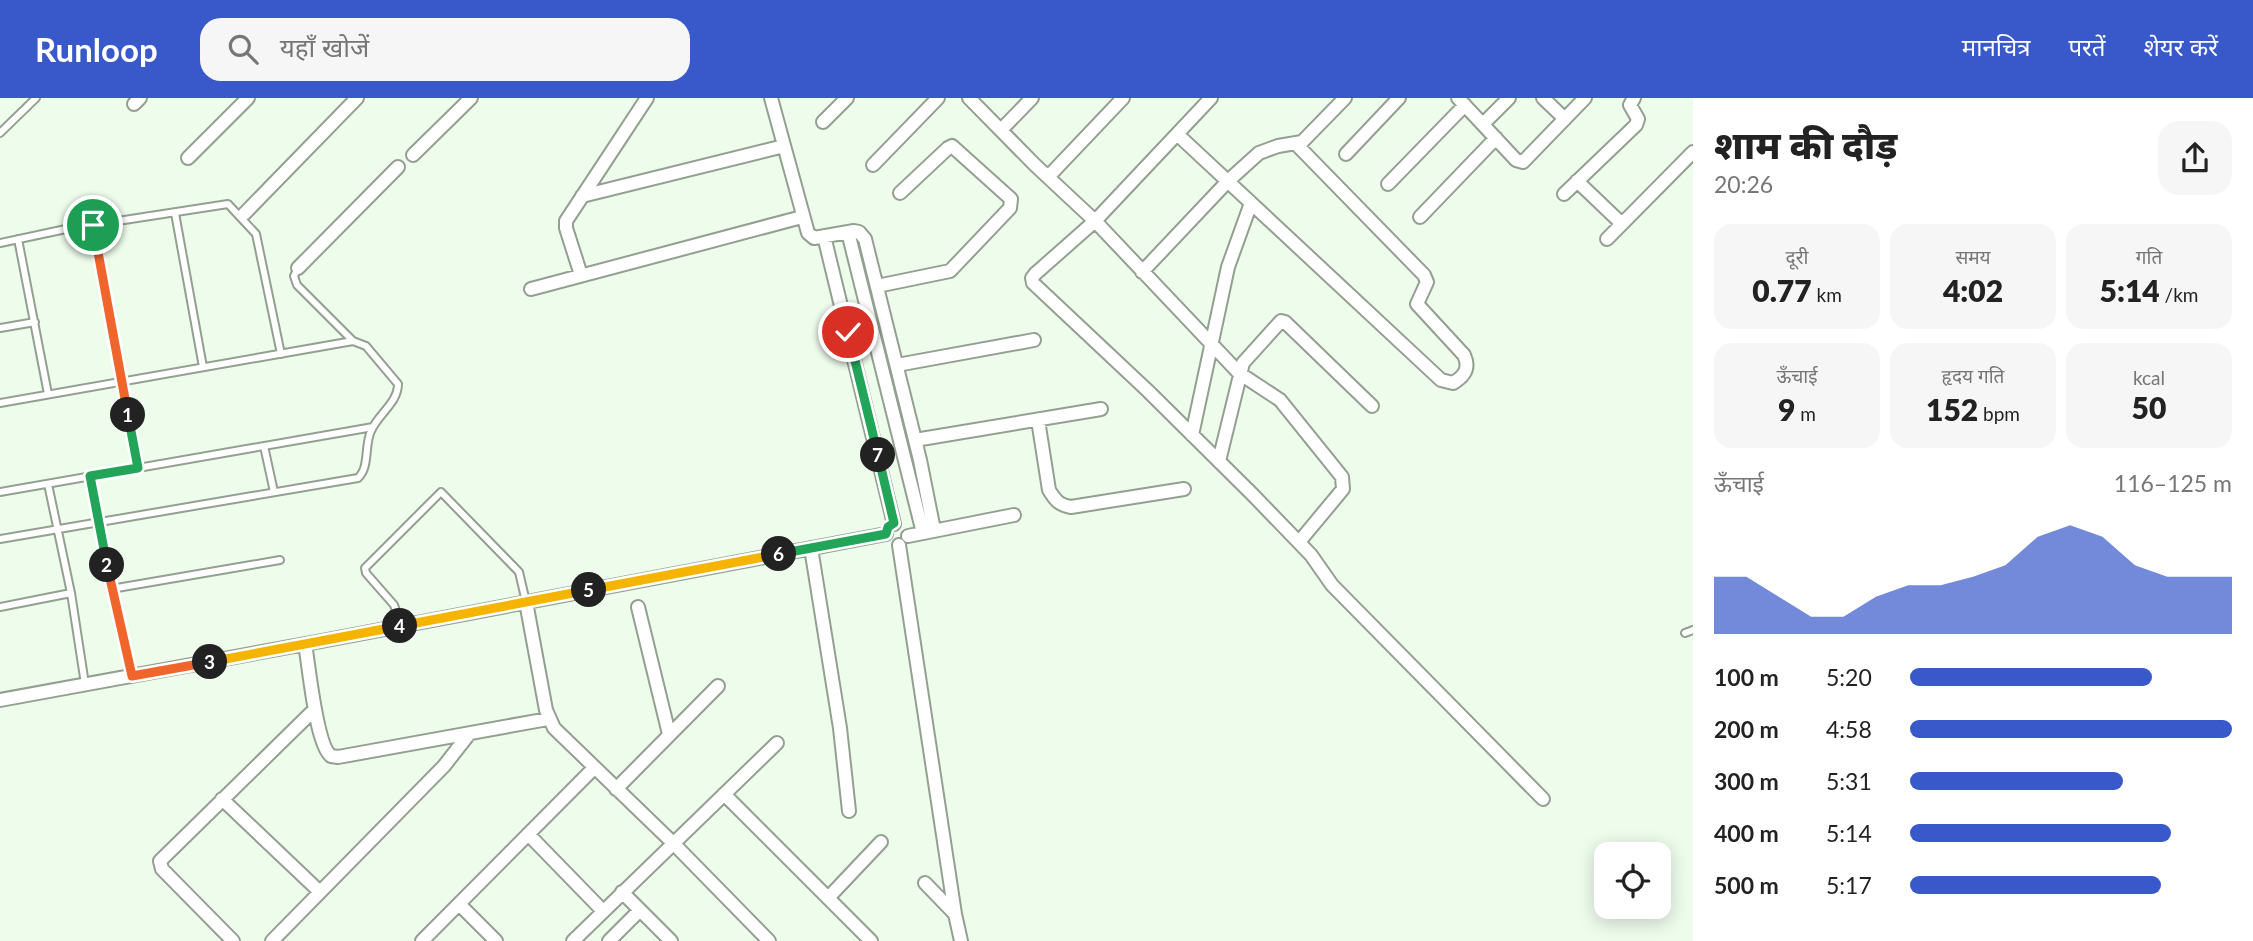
<!DOCTYPE html>
<html lang="hi">
<head>
<meta charset="utf-8">
<style>
  body { margin:0; font-family:Lato,"Noto Sans Devanagari",sans-serif; background:#f6f6f6; color:#222; height:100vh; display:flex; flex-direction:column; font-size:26px; white-space:nowrap }
  * { box-sizing:border-box; margin:0 }
  p { font-size:23px; color:#767676 }
  .icon { flex:none; width:38px; height:38px; fill:none; stroke:currentColor; stroke-width:2; stroke-linecap:round; stroke-linejoin:round }
  .map { position:relative; flex:1; overflow:hidden }
  .side { display:flex; flex-direction:column; background:#fff; width:560px }
  .side>* { flex:none }
  .buttons { position:absolute; left:1594px; top:744px; display:grid; gap:14px }
  .buttons a { display:grid; place-items:center; width:77px; height:77px; border-radius:14px; background:#fff; box-shadow:0 4px 18px #0003; font-size:35px }
  .pin { position:absolute; display:grid; place-items:center; width:60px; height:60px; color:#fff; margin:-30px; border:4px solid #fff; border-radius:50%; box-shadow:0 2px 7px #0007 }
  .km { position:absolute; width:35px; height:35px; margin:-18px; border-radius:50%; background:#222; color:#fff; font-size:19px; line-height:35px; text-align:center }
  .round { display:grid; place-items:center; flex:none; width:74px; height:74px; border-radius:21px; background:#f6f6f6 }
  .overview { display:flex; align-items:center; justify-content:space-between; height:119px; padding:0 21px }
  h1 { font-size:38px; font-weight:800; line-height:52px }
  .stats { display:grid; grid-template-columns:repeat(3,1fr); gap:10px; height:119px; padding:7px 21px }
  .stats div { display:grid; align-content:center; border-radius:18px; background:#f6f6f6; text-align:center }
  .stats b { font-size:30px; font-weight:800 }
  .stats small { font-size:19px; font-weight:400 }
  .stats p { font-size:19px }
  .chart { height:196px; padding:14px 21px }
  .chart p { display:flex; justify-content:space-between }
  .chart svg { width:100%; height:126px; margin-top:7px; fill:#3958ca; opacity:.7 }
  ul { padding:0 21px; list-style:none; font-size:23px }
  li { display:grid; grid-template-columns:112px 84px 1fr; align-items:center; height:52px }
  li i { height:18px; border-radius:9px; background:#3958ca }
  header { display:flex; align-items:center; gap:42px; box-sizing:border-box; height:98px; padding:0 35px; background:#3958ca; color:#fff }
  header strong { font-size:33px }
  nav { display:flex; gap:38px; margin-inline-start:auto; font-size:24px }
  .search { width:490px; height:63px; background:#f6f6f6; display:flex; align-items:center; gap:18px; box-sizing:border-box; padding:0 24px; border-radius:21px; color:#767676; font-size:26px }
  main { display:flex; flex:1; min-height:0 }
  .map>svg:first-child { display:block }
  .lines { fill:none; stroke-linecap:round; stroke-linejoin:round }
  .lane-casing { stroke:#93a091; stroke-width:10 }
  .street-casing { stroke:#93a091; stroke-width:16 }
  .lane { stroke:#fff; stroke-width:6 }
  .street { stroke:#fff; stroke-width:12 }
  .split-1-casing { stroke:#fff; stroke-width:14 }
  .split-2-casing { stroke:#fff; stroke-width:14 }
  .split-3-casing { stroke:#fff; stroke-width:14 }
  .split-4-casing { stroke:#fff; stroke-width:14 }
  .split-5-casing { stroke:#fff; stroke-width:14 }
  .split-6-casing { stroke:#fff; stroke-width:14 }
  .split-7-casing { stroke:#fff; stroke-width:14 }
  .split-8-casing { stroke:#fff; stroke-width:14 }
  .split-1 { stroke:#f0652b; stroke-width:9 }
  .split-2 { stroke:#22a559; stroke-width:9 }
  .split-3 { stroke:#f0652b; stroke-width:9 }
  .split-4 { stroke:#f5b400; stroke-width:9 }
  .split-5 { stroke:#f5b400; stroke-width:9 }
  .split-6 { stroke:#f5b400; stroke-width:9 }
  .split-7 { stroke:#22a559; stroke-width:9 }
  .split-8 { stroke:#22a559; stroke-width:9 }
</style>
</head>
<body>
<header>
<strong>Runloop</strong>
<div class="search"><svg class="icon" aria-label="search" viewBox="0 0 24 24"><circle cx="10" cy="10" r="6"/><path d="M15 15l6 6"/></svg>यहाँ खोजें</div>
<nav><a>मानचित्र</a><a>परतें</a><a>शेयर करें</a></nav>
</header>
<main>
<div class="map">
<svg width="1693" height="843" viewBox="0 0 1693 843">
  <rect width="100%" height="100%" fill="#eefcec"/>
  <g class="lines">
    <defs>
      <path id="lane" d="M 0,35 L 36,0
        M 175,115 L 203,269
        M 93,127 L 138,370
        M 18,141 L 48,296
        M 0,145 L 66,131 L 228,106 L 256,136 L 281,256
        M 298,170 L 294,178 L 297,187 L 353,243
        M 0,230 L 35,224
        M 0,305 L 353,243 L 366,248 L 398,286 C 398,305 378,316 371,333 C 364,348 370,369 358,380 L 0,441
        M 264,348 L 274,394
        M 90,378 L 111,491 L 132,578
        M 48,386 L 71,495 L 85,586
        M 0,394 L 373,329
        M 111,491 L 280,462
        M 0,509 L 71,495
        M 401,527 L 394,507 L 366,475 L 365,470 L 441,394 L 519,474 L 526,504
        M 1685,535 L 1693,532"/>
      <path id="street" d="M 771,0 L 808,135 L 814,140 L 854,133 L 859,134 L 865,141 L 920,362 L 934,432
        M 969,0 L 1035,67 L 1095,123 L 1239,275 L 1280,302 L 1342,379 L 1343,391 L 1299,444
        M 1211,0 L 1095,123 L 1035,176 L 1032,180 L 1033,185 L 1148,293 L 1253,397 L 1311,457 L 1332,487 L 1543,701
        M 1458,0 L 1516,62 L 1523,64 L 1585,0
        M 1543,0 L 1565,21
        M 134,6 L 140,0
        M 823,24 L 847,0
        M 1483,26 L 1509,0
        M 1001,32 L 1032,0
        M 1177,36 L 1441,282 L 1453,285 C 1465,278 1470,270 1464,257 L 1417,206 L 1427,184 L 1424,177 L 1297,47
        M 1346,56 L 1399,0
        M 413,57 L 471,0
        M 188,60 L 248,0
        M 873,67 L 938,0
        M 1048,79 L 1123,0
        M 1577,83 L 1622,126
        M 1388,86 L 1465,7
        M 1564,96 L 1636,27 L 1638,21 L 1630,7 L 1634,0
        M 582,98 L 784,48
        M 244,116 L 357,0
        M 1420,119 L 1496,40
        M 848,134 L 923,435
        M 824,138 L 894,426
        M 1607,141 L 1693,54
        M 298,170 L 398,69
        M 1142,174 L 1228,83 L 1259,55 L 1278,48 L 1302,44 L 1345,0
        M 581,177 L 566,130 L 566,123 L 647,0
        M 877,188 L 950,173 L 1010,110 L 1011,101 L 952,48 L 948,50 L 900,95
        M 531,191 L 802,119
        M 897,267 L 1034,242
        M 1038,322 L 1049,392 C 1055,402 1059,407 1071,409 L 1184,391
        M 1192,337 L 1228,169 L 1251,105
        M 915,342 L 1101,311
        M 1219,363 L 1243,265 L 1281,223 L 1285,224 L 1372,308
        M 908,438 L 1014,417
        M 899,447 L 955,816 L 961,843
        M 811,450 L 840,630 L 849,713
        M 526,504 L 546,612 L 554,630 L 673,745 L 769,843
        M 638,509 L 669,636
        M 305,546 C 309,568 316,647 331,658 L 338,659 L 548,621
        M 0,602 L 311,545 L 886,436
        M 616,691 L 718,588
        M 724,696 L 871,843
        M 222,701 L 320,794
        M 528,736 L 603,813
        M 925,785 L 954,815
        M 622,794 L 671,843
        M 828,800 L 881,744
        M 459,806 L 496,843
        M 233,843 L 162,771 L 160,763 L 315,611
        M 272,843 L 444,668 L 469,636
        M 422,843 L 594,670
        M 573,843 L 777,645
        M 609,843 L 640,812"/>
    </defs>
    <use href="#lane" class="lane-casing"/>
    <use href="#street" class="street-casing"/>
    <use href="#lane" class="lane"/>
    <use href="#street" class="street"/>
  </g>
  <g class="lines">
    <defs>
      <path id="split-1" d="M 93,127 L 128,317"/>
      <path id="split-2" d="M 107,467 L 90,378 L 138,370 L 128,317"/>
      <path id="split-3" d="M 107,467 L 132,578 L 210,564"/>
      <path id="split-4" d="M 210,564 L 400,528"/>
      <path id="split-5" d="M 400,528 L 589,492"/>
      <path id="split-6" d="M 589,492 L 779,456"/>
      <path id="split-7" d="M 779,456 L 886,436 L 888,429 L 894,425 L 878,357"/>
      <path id="split-8" d="M 848,234 L 878,357"/>
    </defs>
    <use href="#split-1" class="split-1-casing"/>
    <use href="#split-2" class="split-2-casing"/>
    <use href="#split-3" class="split-3-casing"/>
    <use href="#split-4" class="split-4-casing"/>
    <use href="#split-5" class="split-5-casing"/>
    <use href="#split-6" class="split-6-casing"/>
    <use href="#split-7" class="split-7-casing"/>
    <use href="#split-8" class="split-8-casing"/>
    <use href="#split-1" class="split-1"/>
    <use href="#split-2" class="split-2"/>
    <use href="#split-3" class="split-3"/>
    <use href="#split-4" class="split-4"/>
    <use href="#split-5" class="split-5"/>
    <use href="#split-6" class="split-6"/>
    <use href="#split-7" class="split-7"/>
    <use href="#split-8" class="split-8"/>
  </g>
</svg>
<div class="buttons">
<a><svg class="icon" aria-label="locate" viewBox="0 0 24 24"><circle cx="12" cy="12" r="6"/><path d="M12 2v4M12 18v4M2 12h4M18 12h4"/></svg></a>
</div>
<div class="pin" style="left:93px;top:127px;background:#1e9e55"><svg class="icon" aria-label="arrive" viewBox="0 0 24 24"><path d="M6 21V4h12l-3 4 3 4H6"/></svg></div>
<div class="pin" style="left:848px;top:234px;background:#d93025"><svg class="icon" aria-label="check" viewBox="0 0 24 24"><path d="M5 12l5 5 9-10"/></svg></div>
<b class="km" style="left:128px;top:317px">1</b>
<b class="km" style="left:107px;top:467px">2</b>
<b class="km" style="left:210px;top:564px">3</b>
<b class="km" style="left:400px;top:528px">4</b>
<b class="km" style="left:589px;top:492px">5</b>
<b class="km" style="left:779px;top:456px">6</b>
<b class="km" style="left:878px;top:357px">7</b>
</div>
<section class="side">
<div class="overview"><div><h1>शाम की दौड़</h1><p>20:26</p></div><a class="round"><svg class="icon" aria-label="share" viewBox="0 0 24 24"><path d="M12 15V3M7 8l5-5 5 5M5 13v7h14v-7"/></svg></a></div>
<div class="stats">
<div><p>दूरी</p><b>0.77<small> km</small></b></div>
<div><p>समय</p><b>4:02</b></div>
<div><p>गति</p><b>5:14<small> /km</small></b></div>
</div>
<div class="stats">
<div><p>ऊँचाई</p><b>9<small> m</small></b></div>
<div><p>हृदय गति</p><b>152<small> bpm</small></b></div>
<div><p>kcal</p><b>50</b></div>
</div>
<div class="chart"><p><span>ऊँचाई</span>116–125 m</p>
<svg viewBox="0 0 160 44" preserveAspectRatio="none"><path d="M0 44V24L10 24L20 31L30 38L40 38L50 31L60 27L70 27L80 24L90 20L100 10L110 6L120 10L130 20L140 24L150 24L160 24V44z"/></svg>
</div>
<ul>
<li><b>100 m</b>5:20<i style="width:75%"></i></li>
<li><b>200 m</b>4:58<i style="width:100%"></i></li>
<li><b>300 m</b>5:31<i style="width:66%"></i></li>
<li><b>400 m</b>5:14<i style="width:81%"></i></li>
<li><b>500 m</b>5:17<i style="width:78%"></i></li>
</ul>
</section>
</main>
</body>
</html>
